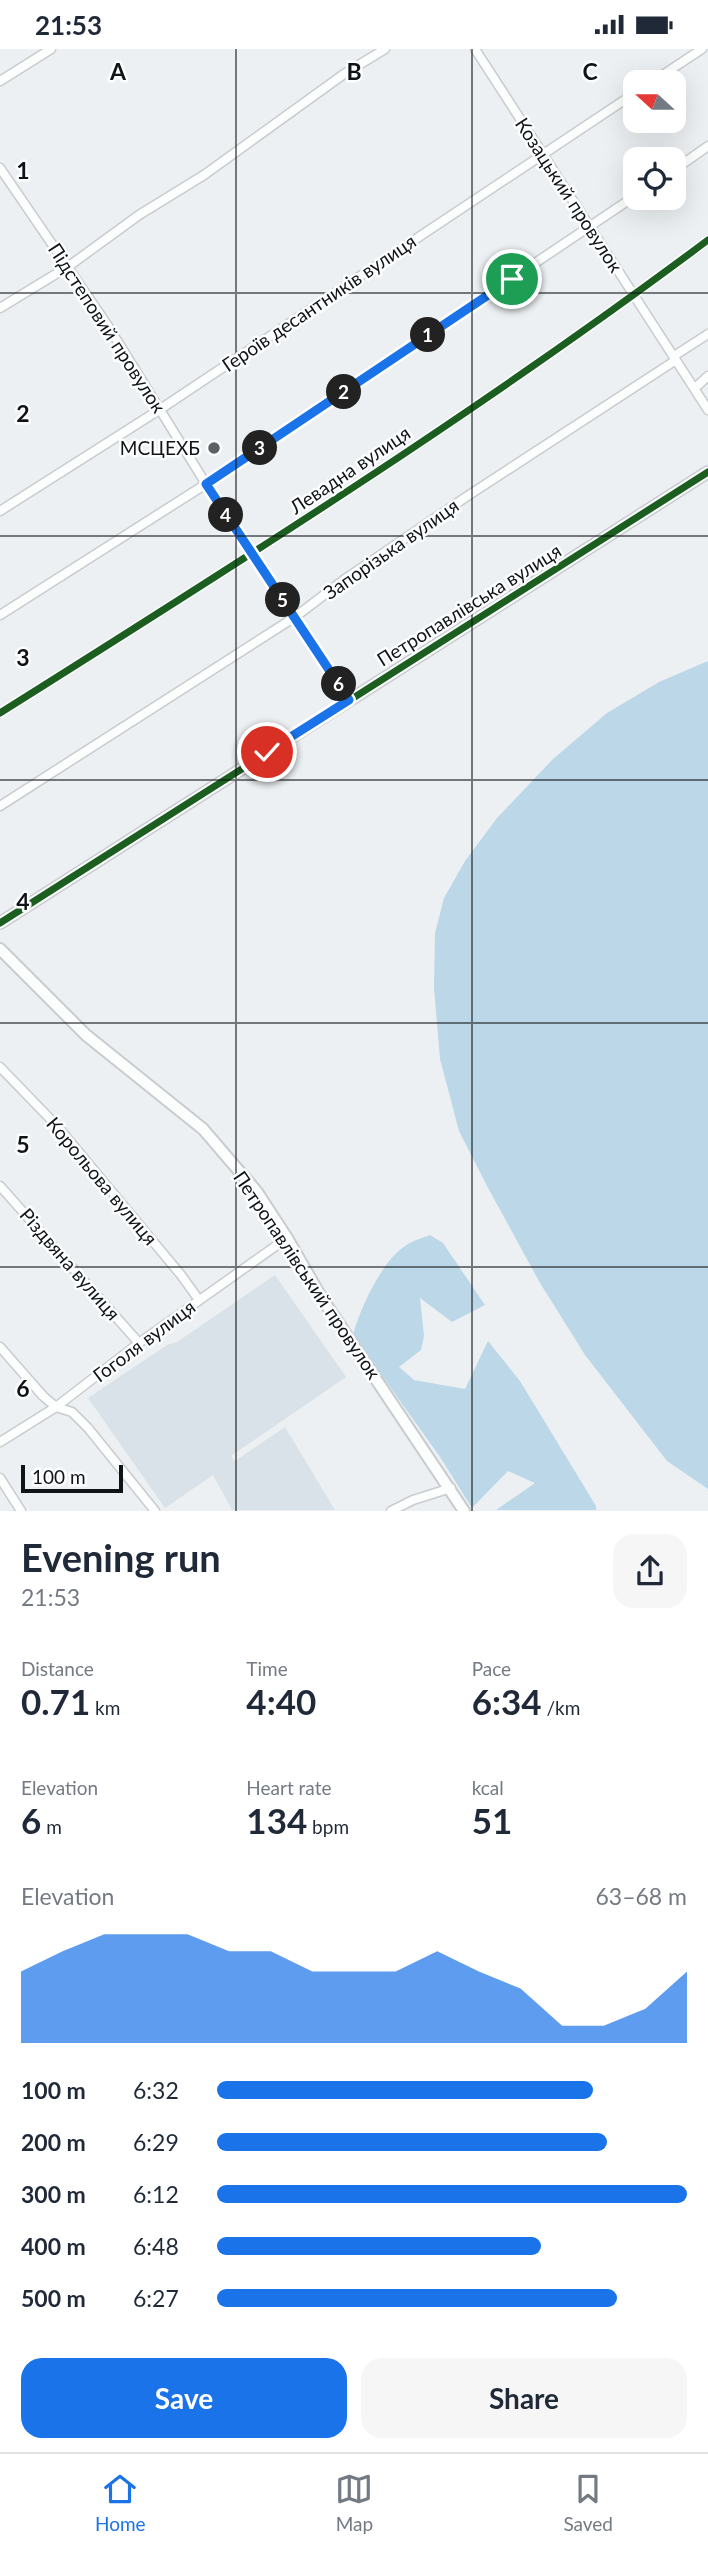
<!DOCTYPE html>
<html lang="en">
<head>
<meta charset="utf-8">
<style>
  body { margin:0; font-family:Lato,sans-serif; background:#f6f6f7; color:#1f2937; height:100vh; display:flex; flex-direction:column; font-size:26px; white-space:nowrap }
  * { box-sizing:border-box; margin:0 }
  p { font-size:23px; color:#747a83 }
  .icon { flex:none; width:38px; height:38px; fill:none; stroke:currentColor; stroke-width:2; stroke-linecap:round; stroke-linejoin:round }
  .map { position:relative; height:1462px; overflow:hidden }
  .details { display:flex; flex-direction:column; background:#fff; flex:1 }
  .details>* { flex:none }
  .needle { width:46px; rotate:291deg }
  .controls { position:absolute; left:623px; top:21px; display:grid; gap:14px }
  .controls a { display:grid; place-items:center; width:63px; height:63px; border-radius:14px; background:#fff; box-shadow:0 7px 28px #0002; font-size:35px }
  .scale { position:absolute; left:21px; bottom:18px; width:102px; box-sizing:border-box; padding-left:7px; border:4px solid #111416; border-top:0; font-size:19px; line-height:24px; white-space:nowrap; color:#111416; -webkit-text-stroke:5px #fbfdfe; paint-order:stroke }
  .pin { position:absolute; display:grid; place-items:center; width:60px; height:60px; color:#fff; margin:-30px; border:4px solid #fff; border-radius:50%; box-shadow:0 2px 7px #0007 }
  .km { position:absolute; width:35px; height:35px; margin:-18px; border-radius:50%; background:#222; color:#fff; font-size:19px; line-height:35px; text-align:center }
  .round { display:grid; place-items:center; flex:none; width:74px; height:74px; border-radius:21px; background:#f6f6f7 }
  .summary { display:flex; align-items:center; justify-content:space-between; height:119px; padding:0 21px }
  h1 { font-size:38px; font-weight:700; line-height:52px }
  .stats { display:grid; grid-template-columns:repeat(3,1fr); gap:10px; height:119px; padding:7px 21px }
  .stats div { display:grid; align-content:center }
  .stats b { font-size:35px; font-weight:700 }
  .stats small { font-size:19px; font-weight:400 }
  .stats p { font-size:19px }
  .chart { height:196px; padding:14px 21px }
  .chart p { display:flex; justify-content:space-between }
  .chart svg { width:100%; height:126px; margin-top:7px; fill:#1a73e8; opacity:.7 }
  .button { display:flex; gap:14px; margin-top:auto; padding:14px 21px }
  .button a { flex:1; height:80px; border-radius:21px; background:#1a73e8; color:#fff; font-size:28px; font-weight:700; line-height:80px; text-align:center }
  .button a+a { background:#f6f6f7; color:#1f2937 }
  ul { padding:0 21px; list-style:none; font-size:23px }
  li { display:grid; grid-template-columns:112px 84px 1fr; align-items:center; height:52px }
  li i { height:18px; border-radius:9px; background:#1a73e8 }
  .status { display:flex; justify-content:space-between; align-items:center; height:49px; padding:0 35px; background:#fff; direction:ltr }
  .status svg { height:19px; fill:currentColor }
  .dock { display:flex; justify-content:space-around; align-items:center; height:98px; border-top:2px solid #e0e1e3; background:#fff; font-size:19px; color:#747a83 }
  .dock a { display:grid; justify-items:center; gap:4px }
  .dock .active { color:#1a73e8 }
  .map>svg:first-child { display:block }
  .built { fill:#d8e2e8 }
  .green { fill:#bcd8e8 }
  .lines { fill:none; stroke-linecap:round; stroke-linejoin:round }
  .minor-casing { stroke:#c9ccce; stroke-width:11 }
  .tertiary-casing { stroke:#c9ccce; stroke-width:14 }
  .minor { stroke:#fcfdfd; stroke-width:8 }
  .tertiary { stroke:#fcfdfd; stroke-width:10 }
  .cycleway-casing { stroke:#fbfdfe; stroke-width:11 }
  .cycleway { stroke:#1b5e20; stroke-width:7 }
  .route-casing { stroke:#fff; stroke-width:14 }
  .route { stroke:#1a73e8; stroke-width:9 }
  .grid { fill:none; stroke:#111416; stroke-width:2; stroke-opacity:0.55 }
  .poi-dot { fill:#5e6163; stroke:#fbfdfe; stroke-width:2.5 }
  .labels { text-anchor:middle; stroke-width:5; stroke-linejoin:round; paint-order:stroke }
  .street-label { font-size:19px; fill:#111416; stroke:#fbfdfe }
  .poi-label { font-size:19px; fill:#111416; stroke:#fbfdfe; text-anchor:end }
  .grid-label { font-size:23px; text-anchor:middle; font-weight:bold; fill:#111416; stroke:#fbfdfe; stroke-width:5; stroke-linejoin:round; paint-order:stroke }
</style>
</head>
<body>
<div class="status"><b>21:53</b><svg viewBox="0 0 49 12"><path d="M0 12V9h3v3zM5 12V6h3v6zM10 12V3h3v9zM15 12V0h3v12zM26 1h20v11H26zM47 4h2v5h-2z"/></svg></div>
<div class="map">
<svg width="708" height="1462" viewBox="0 0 708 1462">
  <rect width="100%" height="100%" fill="#ecf0f2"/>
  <path class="built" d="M 275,1226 L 346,1328 L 231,1407 L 235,1412 L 285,1378 L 335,1461 L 232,1461 L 213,1426 L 165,1459 L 88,1349 L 167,1296 L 177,1293 Z"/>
  <path class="green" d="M 708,612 L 708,1440 L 667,1412 L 585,1306 L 540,1234 L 487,1137 L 459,1082 L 440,1010 L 434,939 L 435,884 L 444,849 L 465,812 L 497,769 L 553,710 L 607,664 L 659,633 Z
    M 430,1186 L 443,1194 L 485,1256 L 452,1273 L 420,1249 L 424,1287 L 421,1301 L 399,1318 L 414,1331 L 465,1340 L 488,1292 L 520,1332 L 596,1457 L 596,1461 L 496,1461 L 535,1434 L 508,1422 L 472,1459 L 440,1408 L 353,1286 C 360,1259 382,1212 405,1197 C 412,1192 422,1189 430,1186 Z"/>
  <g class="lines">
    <defs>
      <path id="minor" d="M 475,0 L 708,361
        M 0,32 L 51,0
        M 652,33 L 702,0
        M 0,119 L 108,277 L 206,435 L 349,651
        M 674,121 L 708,97
        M 0,259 L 69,217 L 139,166 L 204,126 L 344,25 L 385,0
        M 674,307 L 708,285
        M 695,339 L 708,327
        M 0,462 L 159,361 L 635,44
        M 0,566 L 206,435 L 635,147
        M 0,664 C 240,513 481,361 708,191
        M 0,757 L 295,568 L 345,530 L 466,448 L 676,311
        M 0,1018 L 58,1078 L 181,1226 L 199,1251
        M 0,1137 L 139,1294
        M 0,1298 L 43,1347 L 56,1358 L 72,1363 L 88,1379 L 155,1462
        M 0,1393 L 56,1358 L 139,1294 L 287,1189
        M 0,1429 L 21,1462
        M 391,1462 L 413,1451 L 451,1439"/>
      <path id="tertiary" d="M 0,874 L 708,423
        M 0,900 L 86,986 L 203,1080 L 257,1143 L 287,1189 L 321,1248 L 464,1462"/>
    </defs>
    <use href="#minor" class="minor-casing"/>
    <use href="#tertiary" class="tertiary-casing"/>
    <use href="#minor" class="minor"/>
    <use href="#tertiary" class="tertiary"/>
    <defs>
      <path id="cycleway" d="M 0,664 C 240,513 481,361 708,191
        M 0,874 L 708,423"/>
    </defs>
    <use href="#cycleway" class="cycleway-casing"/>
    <use href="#cycleway" class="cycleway"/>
  </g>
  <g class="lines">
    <defs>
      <path id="route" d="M 267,703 L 349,651 L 206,435 L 512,230"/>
    </defs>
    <use href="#route" class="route-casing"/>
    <use href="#route" class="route"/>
  </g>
  <path class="grid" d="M 236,0 L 236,1462M 472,0 L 472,1462M 0,244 L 708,244M 0,487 L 708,487M 0,731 L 708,731M 0,974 L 708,974M 0,1218 L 708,1218"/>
  <circle class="poi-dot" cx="214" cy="399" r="7"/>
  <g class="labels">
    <g class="street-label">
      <text transform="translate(569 146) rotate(57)" y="7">Козацький провулок</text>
      <text transform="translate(319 254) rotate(-34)" y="7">Героїв десантників вулиця</text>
      <text transform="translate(107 279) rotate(57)" y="7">Підстеповий провулок</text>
      <text transform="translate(350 421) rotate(-34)" y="7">Левадна вулиця</text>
      <text transform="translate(391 500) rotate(-35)" y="7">Запорізька вулиця</text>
      <text transform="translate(469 556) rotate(-32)" y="7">Петропавлівська вулиця</text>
      <text transform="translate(102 1132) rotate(50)" y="7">Корольова вулиця</text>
      <text transform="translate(70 1215) rotate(49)" y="7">Різдвяна вулиця</text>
      <text transform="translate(307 1226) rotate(56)" y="7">Петропавлівський провулок</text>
      <text transform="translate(144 1292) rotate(-37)" y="7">Гоголя вулиця</text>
    </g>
    <g class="poi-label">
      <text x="200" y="406">МСЦЕХБ</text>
    </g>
  </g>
  <g class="grid-label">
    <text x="118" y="31">A</text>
    <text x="354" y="31">B</text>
    <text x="590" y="31">C</text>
    <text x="23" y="130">1</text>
    <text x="23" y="373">2</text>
    <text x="23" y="617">3</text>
    <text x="23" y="861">4</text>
    <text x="23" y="1104">5</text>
    <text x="23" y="1348">6</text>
  </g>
</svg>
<div class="controls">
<a><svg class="needle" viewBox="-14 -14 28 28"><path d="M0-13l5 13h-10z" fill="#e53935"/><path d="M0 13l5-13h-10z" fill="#747a83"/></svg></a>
<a><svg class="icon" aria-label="locate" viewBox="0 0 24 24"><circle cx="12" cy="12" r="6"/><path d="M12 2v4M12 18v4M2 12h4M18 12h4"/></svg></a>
</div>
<div class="scale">100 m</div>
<div class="pin" style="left:512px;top:230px;background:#1e9e55"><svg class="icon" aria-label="arrive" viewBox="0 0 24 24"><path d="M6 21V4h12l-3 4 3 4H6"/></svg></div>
<div class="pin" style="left:267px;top:703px;background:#d93025"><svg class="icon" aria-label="check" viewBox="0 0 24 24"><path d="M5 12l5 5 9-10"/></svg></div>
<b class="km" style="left:428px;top:286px">1</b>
<b class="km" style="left:344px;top:343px">2</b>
<b class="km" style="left:260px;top:399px">3</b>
<b class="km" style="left:226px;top:466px">4</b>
<b class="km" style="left:283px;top:551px">5</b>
<b class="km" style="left:339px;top:635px">6</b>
</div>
<section class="details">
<div class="summary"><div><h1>Evening run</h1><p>21:53</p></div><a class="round"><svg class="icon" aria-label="share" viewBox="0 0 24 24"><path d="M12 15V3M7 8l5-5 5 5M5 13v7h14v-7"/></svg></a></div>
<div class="stats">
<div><p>Distance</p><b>0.71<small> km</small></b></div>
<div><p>Time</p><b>4:40</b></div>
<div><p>Pace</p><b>6:34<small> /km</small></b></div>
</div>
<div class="stats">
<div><p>Elevation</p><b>6<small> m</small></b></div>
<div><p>Heart rate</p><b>134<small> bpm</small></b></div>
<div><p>kcal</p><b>51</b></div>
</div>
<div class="chart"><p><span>Elevation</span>63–68 m</p>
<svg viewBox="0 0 160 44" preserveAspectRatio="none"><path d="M0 44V19L10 12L20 6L30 6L40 6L50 12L60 12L70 19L80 19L90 19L100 12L110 19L120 25L130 38L140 38L150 32L160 19V44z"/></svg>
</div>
<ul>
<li><b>100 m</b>6:32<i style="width:80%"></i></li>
<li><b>200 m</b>6:29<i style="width:83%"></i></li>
<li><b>300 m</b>6:12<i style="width:100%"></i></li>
<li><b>400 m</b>6:48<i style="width:69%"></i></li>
<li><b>500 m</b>6:27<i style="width:85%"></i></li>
</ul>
<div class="button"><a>Save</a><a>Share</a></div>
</section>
<nav class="dock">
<a class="active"><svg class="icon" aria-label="home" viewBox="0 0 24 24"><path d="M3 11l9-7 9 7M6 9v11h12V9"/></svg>Home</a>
<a><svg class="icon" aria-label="map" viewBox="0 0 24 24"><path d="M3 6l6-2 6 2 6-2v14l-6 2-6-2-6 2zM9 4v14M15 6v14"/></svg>Map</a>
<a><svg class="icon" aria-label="saved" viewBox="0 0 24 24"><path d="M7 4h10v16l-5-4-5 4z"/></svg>Saved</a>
</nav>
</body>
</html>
